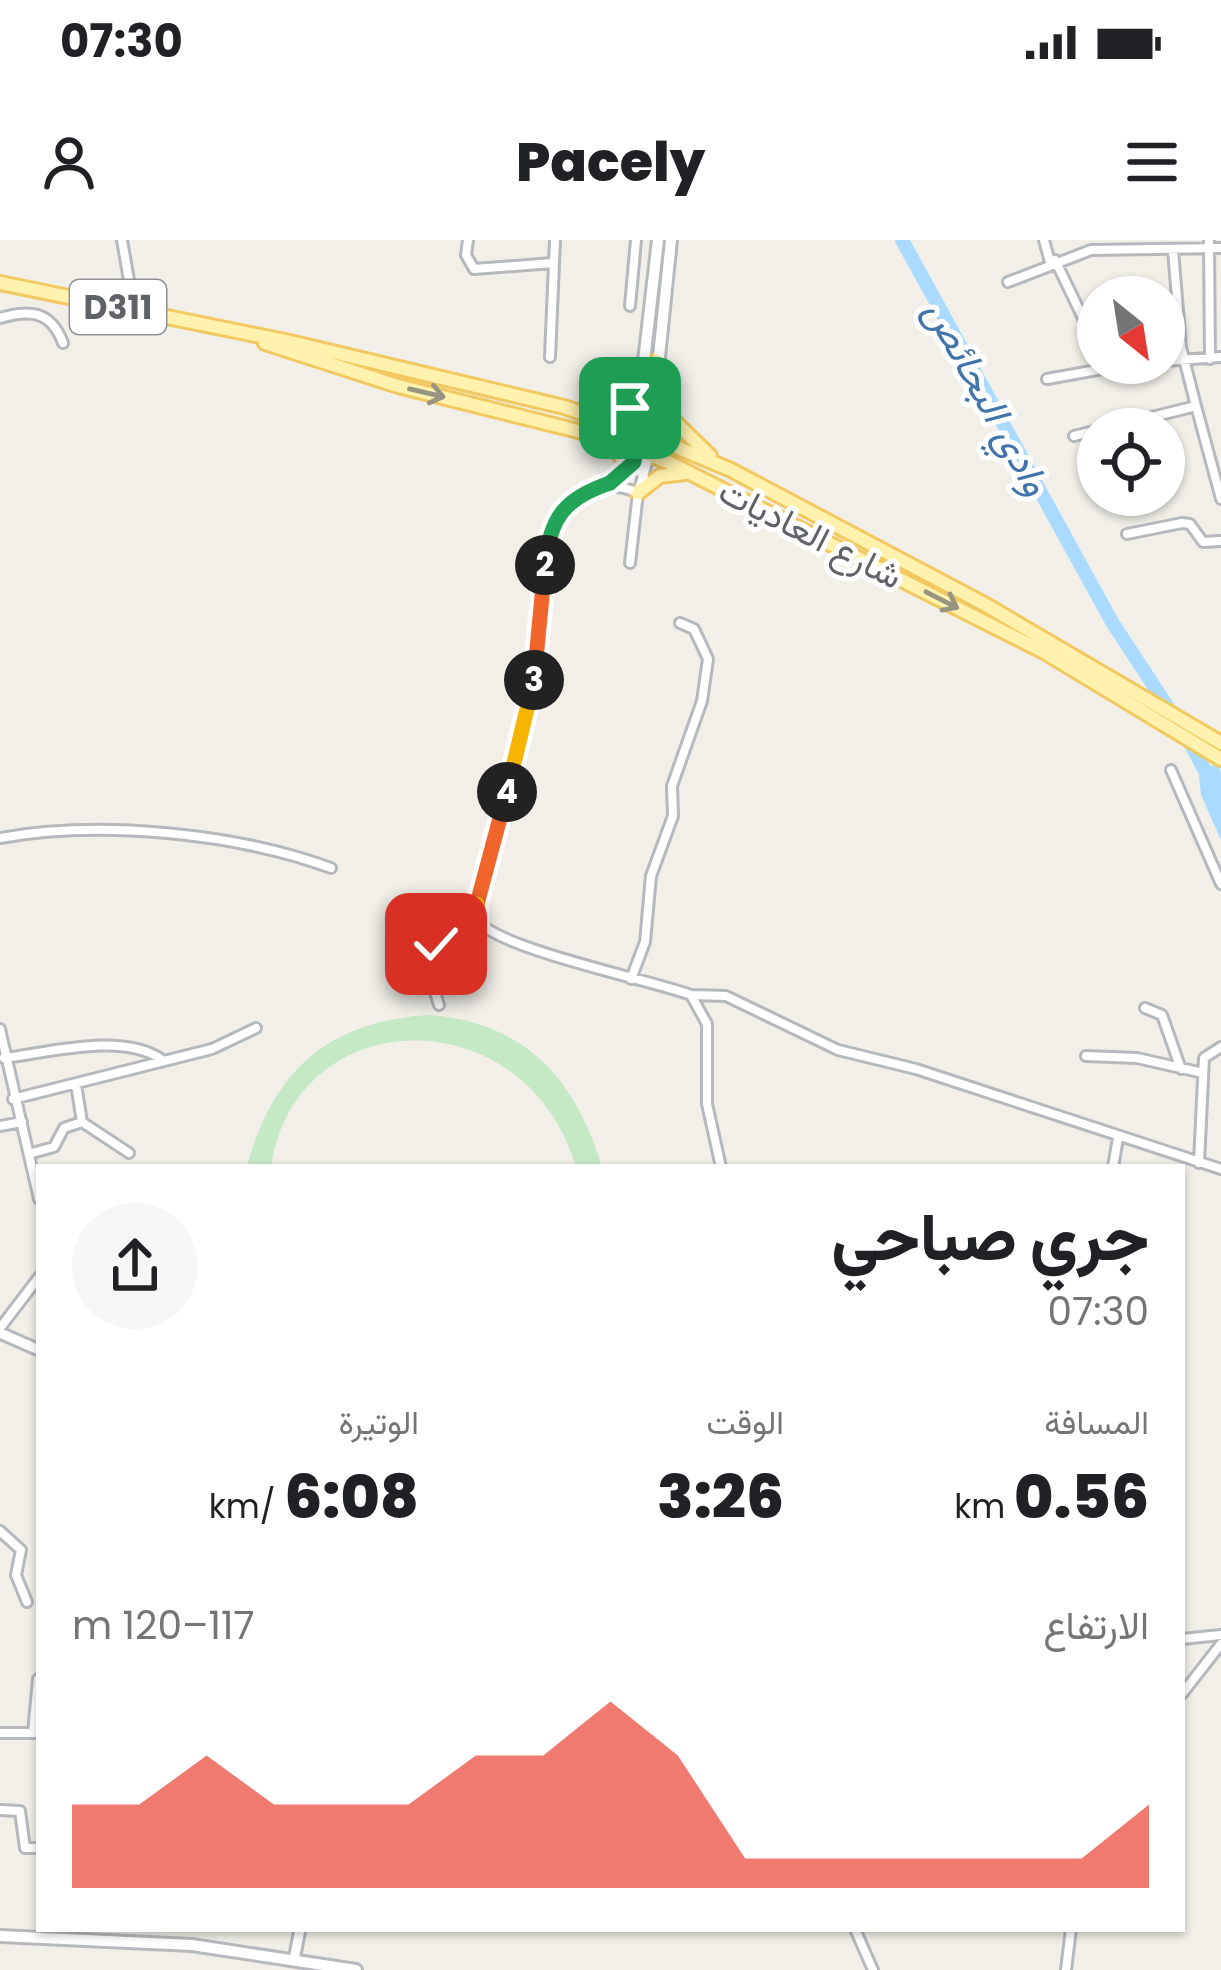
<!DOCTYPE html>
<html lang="ar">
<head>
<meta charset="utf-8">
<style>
  body { margin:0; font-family:Poppins,Vazirmatn,sans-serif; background:#f6f6f6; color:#202124; direction:rtl; height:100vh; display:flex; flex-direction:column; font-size:45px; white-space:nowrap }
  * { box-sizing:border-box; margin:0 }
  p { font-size:39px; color:#757577 }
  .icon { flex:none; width:66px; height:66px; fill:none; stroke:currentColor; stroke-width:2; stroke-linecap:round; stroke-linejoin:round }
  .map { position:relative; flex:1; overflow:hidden; direction:ltr }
  .details { position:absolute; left:36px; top:924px; width:1149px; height:768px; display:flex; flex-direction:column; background:#fff; border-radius:0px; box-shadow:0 3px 9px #0004; direction:rtl }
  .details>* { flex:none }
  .needle { width:78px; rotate:150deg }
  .tools { position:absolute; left:1077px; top:36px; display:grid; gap:24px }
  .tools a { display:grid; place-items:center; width:108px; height:108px; border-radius:50%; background:#fff; box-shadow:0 3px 9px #0004; font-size:60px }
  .pin { position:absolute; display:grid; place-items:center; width:102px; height:102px; color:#fff; margin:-51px; border-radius:24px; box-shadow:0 6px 18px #0006 }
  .km { position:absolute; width:60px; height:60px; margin:-30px; border-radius:50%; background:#222; color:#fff; font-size:33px; line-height:60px; text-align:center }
  .round { display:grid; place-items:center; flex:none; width:126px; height:126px; border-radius:63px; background:#f6f6f6 }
  .summary { display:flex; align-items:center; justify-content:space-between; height:204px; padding:0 36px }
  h1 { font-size:66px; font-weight:800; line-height:90px }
  .metrics { display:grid; grid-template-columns:repeat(3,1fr); gap:18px; height:204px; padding:12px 36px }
  .metrics div { display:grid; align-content:center }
  .metrics b { font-size:60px; font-weight:800 }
  .metrics small { font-size:33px; font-weight:400 }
  .metrics p { font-size:33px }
  .chart { height:336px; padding:24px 36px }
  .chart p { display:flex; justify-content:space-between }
  .chart svg { width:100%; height:216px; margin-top:12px; fill:#ea4335; opacity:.7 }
  .status { display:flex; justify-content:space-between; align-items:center; height:84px; padding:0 60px; background:#fff; direction:ltr }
  .status svg { height:33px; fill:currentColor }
  header { display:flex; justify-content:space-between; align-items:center; height:156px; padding:0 36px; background:#fff; font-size:54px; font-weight:800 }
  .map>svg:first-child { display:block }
  .green { fill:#c5e8c5 }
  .water { fill:#aadaff }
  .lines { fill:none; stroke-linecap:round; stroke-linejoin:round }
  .river { stroke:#aadaff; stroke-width:14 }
  .minor-casing { stroke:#b5b8bc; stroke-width:14 }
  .tertiary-casing { stroke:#b5b8bc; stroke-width:15 }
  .secondary-casing { stroke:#b6babf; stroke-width:16 }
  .primary-casing { stroke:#f2c960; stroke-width:18 }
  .minor { stroke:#fff; stroke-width:8 }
  .tertiary { stroke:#fff; stroke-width:9 }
  .secondary { stroke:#fff; stroke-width:10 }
  .primary { stroke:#fff2af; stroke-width:12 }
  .oneway { stroke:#979581 }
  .split-1-casing { stroke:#fff; stroke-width:24 }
  .split-2-casing { stroke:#fff; stroke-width:24 }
  .split-3-casing { stroke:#fff; stroke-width:24 }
  .split-4-casing { stroke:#fff; stroke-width:24 }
  .split-5-casing { stroke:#fff; stroke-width:24 }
  .split-6-casing { stroke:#fff; stroke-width:24 }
  .split-1 { stroke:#22a559; stroke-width:15 }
  .split-2 { stroke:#22a559; stroke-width:15 }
  .split-3 { stroke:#f0652b; stroke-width:15 }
  .split-4 { stroke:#f5b400; stroke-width:15 }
  .split-5 { stroke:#f0652b; stroke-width:15 }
  .split-6 { stroke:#f5b400; stroke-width:15 }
  .labels { text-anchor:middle; stroke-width:10; stroke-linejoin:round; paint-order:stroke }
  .shield { fill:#fff; stroke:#8f9295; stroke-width:3 }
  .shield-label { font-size:33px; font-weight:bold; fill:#5f6368 }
  .street-label { font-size:36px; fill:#5f6368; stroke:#fff }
  .water-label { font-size:39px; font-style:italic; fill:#4174aa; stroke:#fff }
</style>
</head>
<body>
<div class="status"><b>07:30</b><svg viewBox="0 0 49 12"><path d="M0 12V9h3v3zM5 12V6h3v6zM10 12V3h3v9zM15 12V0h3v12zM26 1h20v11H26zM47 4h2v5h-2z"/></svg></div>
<header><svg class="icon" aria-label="menu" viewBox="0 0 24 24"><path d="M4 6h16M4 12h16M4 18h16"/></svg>Pacely<svg class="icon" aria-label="person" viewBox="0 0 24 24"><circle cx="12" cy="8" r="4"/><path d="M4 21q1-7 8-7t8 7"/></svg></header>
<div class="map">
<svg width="1221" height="1730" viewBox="0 0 1221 1730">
  <rect width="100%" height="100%" fill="#f1efe8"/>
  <path class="green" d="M 426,775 C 523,780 576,839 602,927 L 576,927 C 526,757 296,760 271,927 L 247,927 C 273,832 325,783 426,775 Z"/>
  <path class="water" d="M 1218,525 L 1221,533 L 1221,600 L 1201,555 L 1199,536 L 1206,526 Z"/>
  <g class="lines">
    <path class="river" d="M 902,0 L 1112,382 L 1173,475
      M 1188,499 L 1221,561"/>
    <defs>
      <path id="minor" d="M 122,0 L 134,69
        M 468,0 L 466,15 L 474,29 L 553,23
        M 1044,0 L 1050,22
        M 1209,0 L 1210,119
        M 1055,20 L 1098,109
        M 1008,42 L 1091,10 L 1221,8
        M 630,66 L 636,0
        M 0,78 C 30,69 51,71 63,103
        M 550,117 L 555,0
        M 1047,139 L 1136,123 L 1221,117
        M 1196,166 L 1221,259
        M 1104,189 L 1196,166 L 1181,107 L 1173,10
        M 1074,196 L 1098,190
        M 610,243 L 634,222 L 644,237
        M 638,253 C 603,237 571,251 552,283 L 534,440 L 475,677 C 490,708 652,740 691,755 L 707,784 L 707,864 L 721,927
        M 1127,294 L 1182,283 L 1190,284 L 1203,302 L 1221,301
        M 630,323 L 638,253 L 649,216
        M 1171,530 L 1221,644
        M 0,598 C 99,580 236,593 331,628
        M 631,739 L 645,702 L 651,636 L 673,576 L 672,546 L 702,461 L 708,419 L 694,389 L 680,383
        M 691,755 L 726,756 L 838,810 L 916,829 L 1221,929
        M 439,765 L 423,714 L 478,685
        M 1145,768 L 1162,775 L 1181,829
        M 0,789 L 39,959
        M 1086,816 L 1137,818 L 1203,833
        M 4,818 C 48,813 121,792 161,819
        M 76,844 L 82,882 L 129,913
        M 13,859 L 212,809 L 256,788
        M 0,886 L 22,882
        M 32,913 L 54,907 L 64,888 L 82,882
        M 1199,923 L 1204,818 L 1221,807
        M 1113,927 L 1118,898
        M 0,1088 L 39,1037
        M 0,1291 L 21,1310 L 16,1335 L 27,1362
        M 1182,1399 L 1221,1395
        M 1182,1454 L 1221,1404
        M 0,1493 L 39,1493
        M 33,1493 L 38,1439
        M 0,1570 L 20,1571 L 25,1608 L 39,1608
        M 855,1689 L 873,1730
        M 1066,1730 L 1071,1689"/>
      <path id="tertiary" d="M 0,1093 L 39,1110
        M 294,1720 L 300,1689"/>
      <path id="secondary" d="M 635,199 L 658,0
        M 649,214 L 671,0
        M 0,1696 L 192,1705 L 356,1730"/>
      <path id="primary" d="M 0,43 L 290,102 L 564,167 L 650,196 L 731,230 L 986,365 L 1221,503
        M 265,103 L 398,146 L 610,199 L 670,223 L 1046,413 L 1221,519
        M 656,121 L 669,176 L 710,216
        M 601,176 L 620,173 L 641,155
        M 611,200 L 627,227
        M 638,253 L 660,236 L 685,233"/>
    </defs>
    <use href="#minor" class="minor-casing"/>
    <use href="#tertiary" class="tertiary-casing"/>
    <use href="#secondary" class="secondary-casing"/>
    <use href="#primary" class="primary-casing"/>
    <use href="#minor" class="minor"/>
    <use href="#tertiary" class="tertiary"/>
    <use href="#secondary" class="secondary"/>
    <use href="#primary" class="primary"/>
  </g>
  <defs><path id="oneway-shaft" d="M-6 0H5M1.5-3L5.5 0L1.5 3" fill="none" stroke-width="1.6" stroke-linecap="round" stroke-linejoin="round" transform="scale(3)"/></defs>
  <g class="oneway">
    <use href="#oneway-shaft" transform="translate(427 153) rotate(13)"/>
    <use href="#oneway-shaft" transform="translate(942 360) rotate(27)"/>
  </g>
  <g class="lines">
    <defs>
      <path id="split-1" d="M 610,243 L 634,222 L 641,155 L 630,168"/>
      <path id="split-2" d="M 545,325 C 550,277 565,258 610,243"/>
      <path id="split-3" d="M 534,440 L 545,325"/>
      <path id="split-4" d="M 507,552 L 534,440"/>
      <path id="split-5" d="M 477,664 L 507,552"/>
      <path id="split-6" d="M 436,704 L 478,685 L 477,664"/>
    </defs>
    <use href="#split-1" class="split-1-casing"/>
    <use href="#split-2" class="split-2-casing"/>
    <use href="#split-3" class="split-3-casing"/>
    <use href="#split-4" class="split-4-casing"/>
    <use href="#split-5" class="split-5-casing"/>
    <use href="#split-6" class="split-6-casing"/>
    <use href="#split-1" class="split-1"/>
    <use href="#split-2" class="split-2"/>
    <use href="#split-3" class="split-3"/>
    <use href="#split-4" class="split-4"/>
    <use href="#split-5" class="split-5"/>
    <use href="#split-6" class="split-6"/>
  </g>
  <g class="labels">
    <rect class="shield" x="70" y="40" width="96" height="54" rx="9"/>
    <g class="shield-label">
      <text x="118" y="79">D311</text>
    </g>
    <g class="street-label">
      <text transform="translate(811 293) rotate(27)" y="13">شارع العاديات</text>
    </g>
    <g class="water-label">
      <text transform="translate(988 157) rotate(61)" y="14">وادي البحائص</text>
    </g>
  </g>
</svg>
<div class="tools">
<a><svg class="needle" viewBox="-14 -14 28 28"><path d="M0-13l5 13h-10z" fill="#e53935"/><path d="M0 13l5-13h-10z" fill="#757577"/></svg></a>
<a><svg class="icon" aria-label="locate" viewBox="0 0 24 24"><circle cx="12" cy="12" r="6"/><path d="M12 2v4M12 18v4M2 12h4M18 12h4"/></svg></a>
</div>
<div class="pin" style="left:630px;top:168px;background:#1e9e55"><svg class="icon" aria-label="arrive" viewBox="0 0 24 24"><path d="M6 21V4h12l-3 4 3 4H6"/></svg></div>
<div class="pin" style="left:436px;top:704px;background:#d93025"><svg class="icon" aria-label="check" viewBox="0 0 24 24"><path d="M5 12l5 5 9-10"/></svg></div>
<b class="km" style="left:545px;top:325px">2</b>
<b class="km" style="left:534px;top:440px">3</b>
<b class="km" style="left:507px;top:552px">4</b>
<section class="details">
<div class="summary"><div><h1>جري صباحي</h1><p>07:30</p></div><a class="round"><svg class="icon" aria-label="share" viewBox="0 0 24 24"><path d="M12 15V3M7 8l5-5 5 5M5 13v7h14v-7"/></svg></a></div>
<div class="metrics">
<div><p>المسافة</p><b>0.56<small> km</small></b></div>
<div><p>الوقت</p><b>3:26</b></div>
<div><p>الوتيرة</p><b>6:08<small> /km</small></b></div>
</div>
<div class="chart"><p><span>الارتفاع</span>117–120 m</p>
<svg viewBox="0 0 160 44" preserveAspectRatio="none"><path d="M0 44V27L10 27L20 17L30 27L40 27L50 27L60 17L70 17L80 6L90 17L100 38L110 38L120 38L130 38L140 38L150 38L160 27V44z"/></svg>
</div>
</section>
</div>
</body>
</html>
